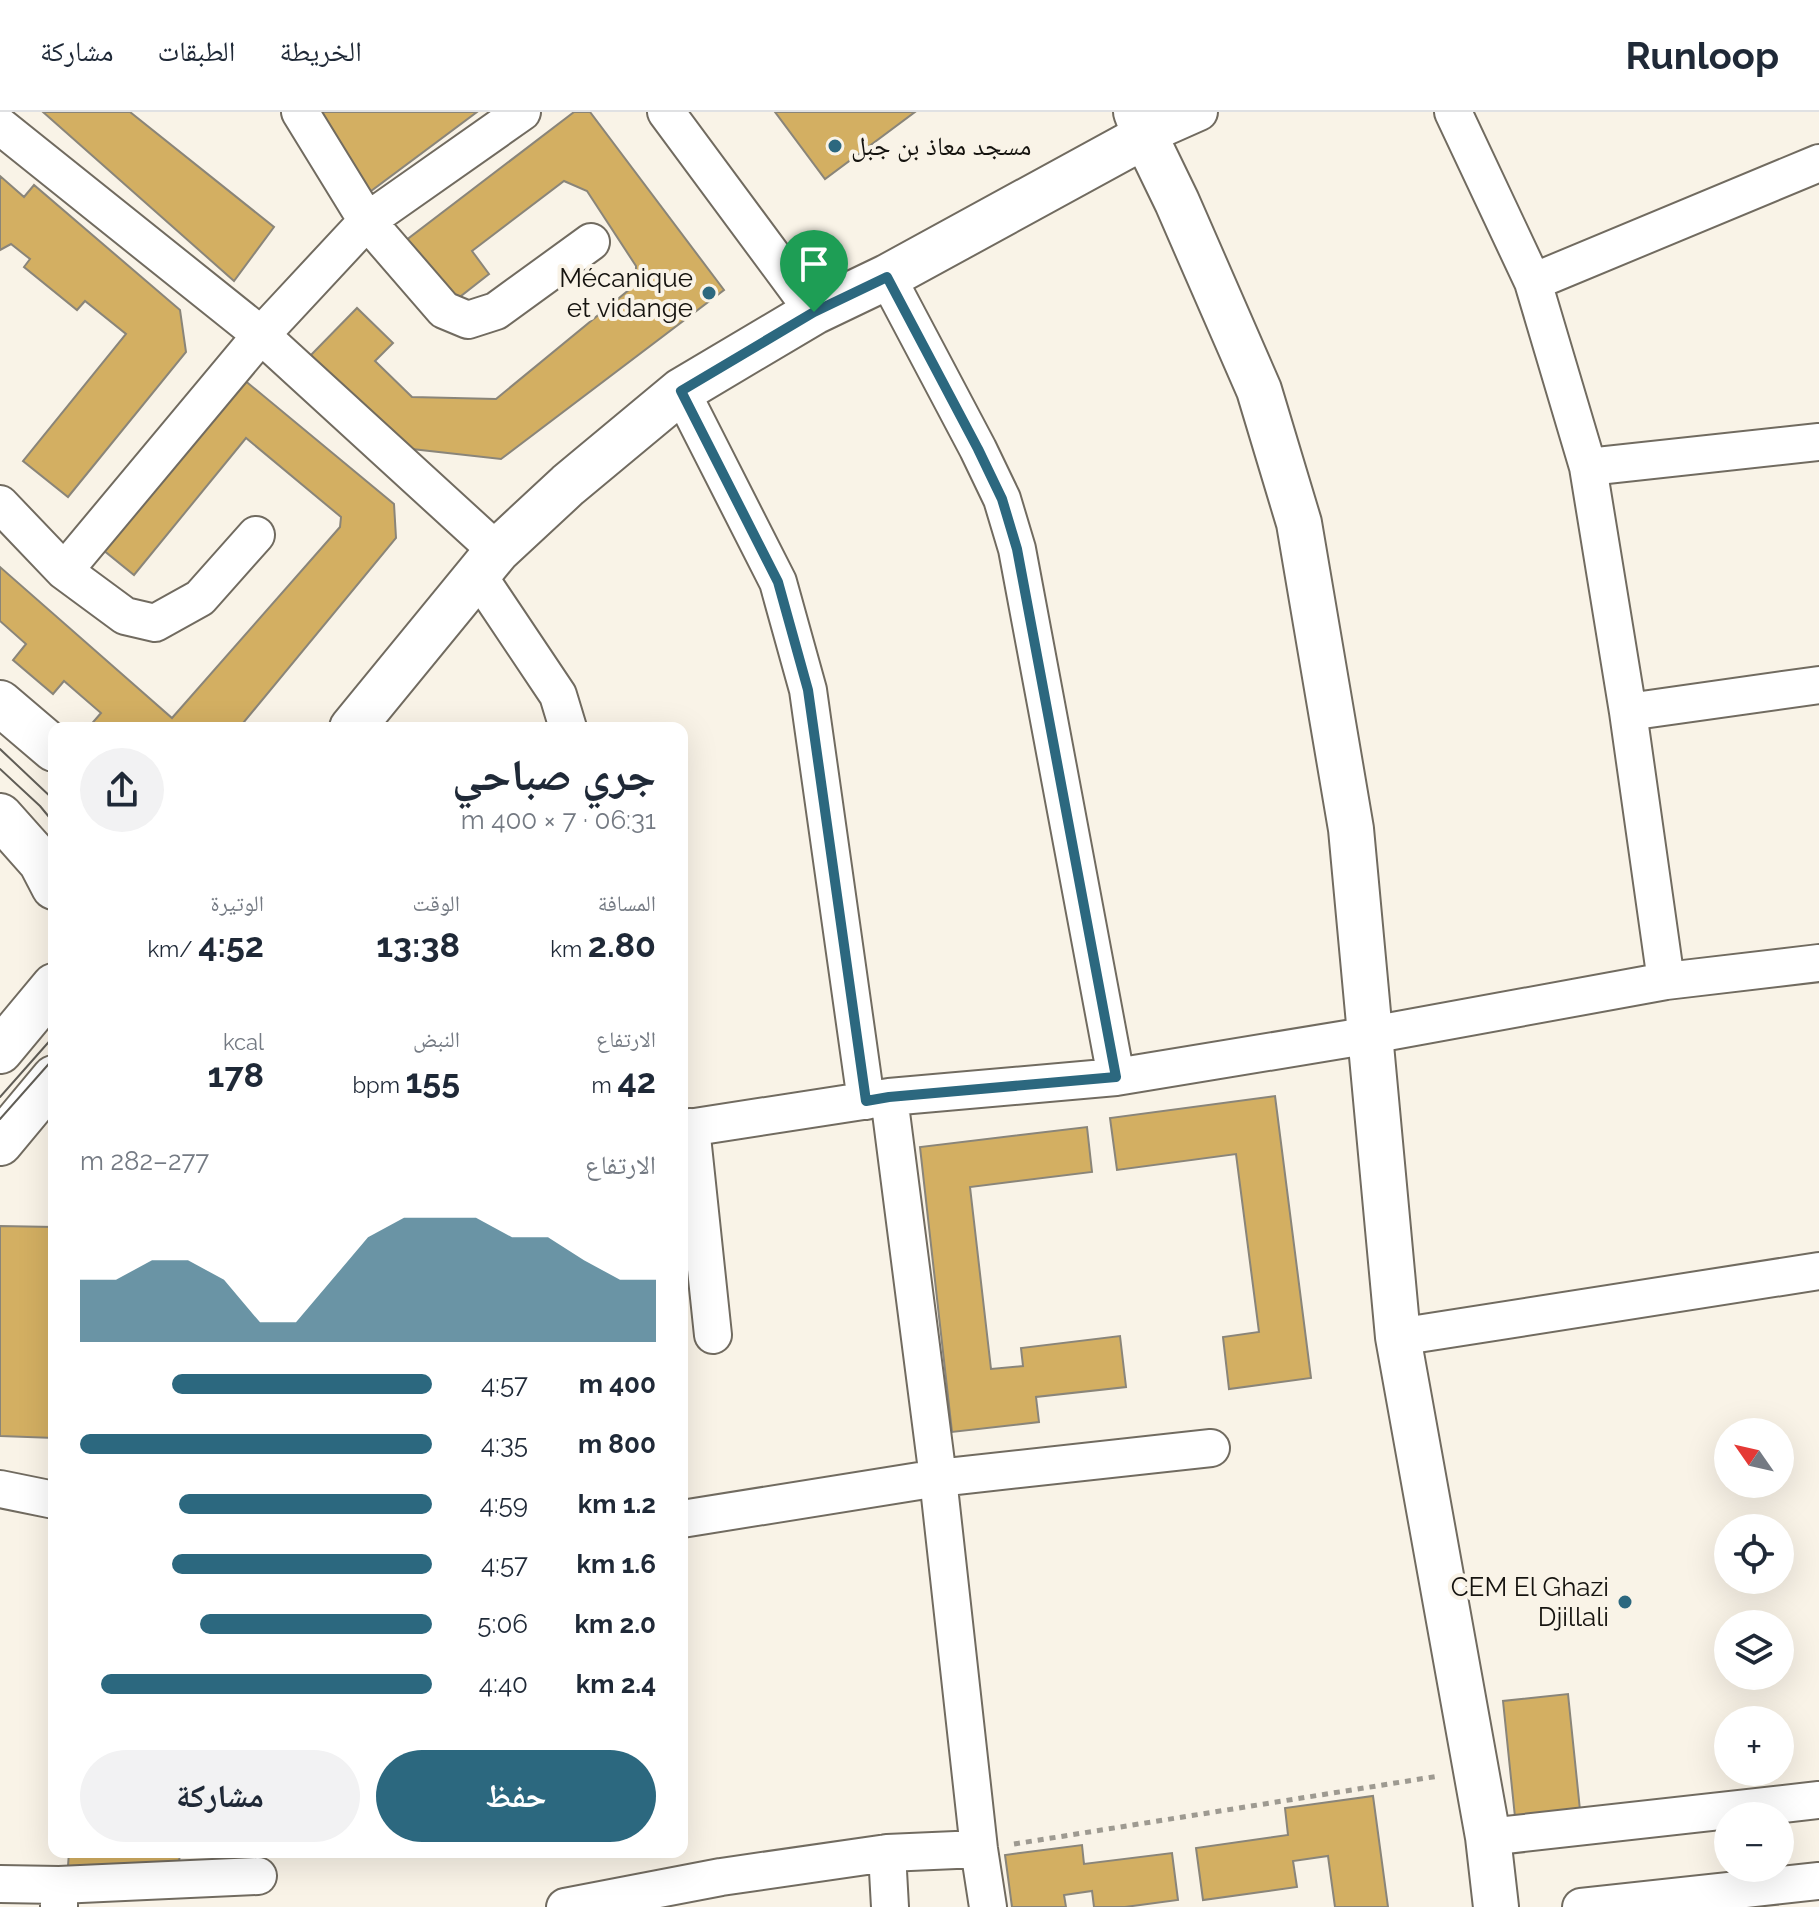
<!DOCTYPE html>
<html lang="ar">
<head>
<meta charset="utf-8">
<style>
  body { margin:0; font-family:Raleway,"Noto Naskh Arabic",sans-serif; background:#f2f2f3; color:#1f2937; direction:rtl; height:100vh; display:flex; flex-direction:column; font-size:30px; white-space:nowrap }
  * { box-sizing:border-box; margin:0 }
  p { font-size:26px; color:#747a83 }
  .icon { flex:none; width:44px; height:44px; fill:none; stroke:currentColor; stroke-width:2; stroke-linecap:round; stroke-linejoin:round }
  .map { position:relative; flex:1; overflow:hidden; direction:ltr }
  .side { position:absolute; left:48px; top:610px; width:640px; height:1136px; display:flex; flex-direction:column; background:#fff; border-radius:16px; box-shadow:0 8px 32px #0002; direction:rtl }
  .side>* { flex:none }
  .needle { width:52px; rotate:304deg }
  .buttons { position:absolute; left:1714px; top:1306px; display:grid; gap:16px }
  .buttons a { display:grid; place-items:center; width:80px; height:80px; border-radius:50%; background:#fff; box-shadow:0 8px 32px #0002; font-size:40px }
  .pin { position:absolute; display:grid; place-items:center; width:68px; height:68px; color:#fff; margin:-82px -34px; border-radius:50% 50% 50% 0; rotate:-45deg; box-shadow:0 0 8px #0007 }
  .pin .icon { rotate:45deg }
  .round { display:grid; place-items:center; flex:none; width:84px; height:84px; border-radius:42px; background:#f2f2f3 }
  .overview { display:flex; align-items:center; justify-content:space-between; height:136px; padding:0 32px }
  h1 { font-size:44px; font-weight:700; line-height:60px }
  .metrics { display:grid; grid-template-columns:repeat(3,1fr); gap:12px; height:136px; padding:8px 32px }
  .metrics div { display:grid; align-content:center }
  .metrics b { font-size:34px; font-weight:700 }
  .metrics small { font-size:22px; font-weight:400 }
  .metrics p { font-size:22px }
  .chart { height:224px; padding:16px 32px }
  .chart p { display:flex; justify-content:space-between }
  .chart svg { width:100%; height:144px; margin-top:8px; fill:#2c687f; opacity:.7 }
  .primary-button { display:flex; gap:16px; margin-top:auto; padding:16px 32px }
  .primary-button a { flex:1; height:92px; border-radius:48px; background:#2c687f; color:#fff; font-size:32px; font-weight:700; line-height:92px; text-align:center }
  .primary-button a+a { background:#f2f2f3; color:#1f2937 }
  ul { padding:0 32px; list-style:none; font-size:26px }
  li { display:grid; grid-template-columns:128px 96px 1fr; align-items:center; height:60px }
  li i { height:20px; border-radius:10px; background:#2c687f }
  header { display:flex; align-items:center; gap:48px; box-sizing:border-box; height:112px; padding:0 40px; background:#fff; border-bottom:2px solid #e0e1e3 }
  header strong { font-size:38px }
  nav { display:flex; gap:44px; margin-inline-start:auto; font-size:28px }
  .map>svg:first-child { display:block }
  .building { fill:#d3af62; stroke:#8a8579; stroke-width:2 }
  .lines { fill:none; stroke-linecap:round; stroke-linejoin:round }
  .minor-casing { stroke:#716b60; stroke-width:40 }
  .major-casing { stroke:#716b60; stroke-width:48 }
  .path { stroke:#9e9a91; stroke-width:5; stroke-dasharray:6 6; stroke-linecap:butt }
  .minor { stroke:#fff; stroke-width:36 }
  .major { stroke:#fff; stroke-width:44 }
  .tram { stroke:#605d56; stroke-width:2 }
  .route-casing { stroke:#fff; stroke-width:16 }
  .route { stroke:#2c687f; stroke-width:10 }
  .poi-dot { fill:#2c687f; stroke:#f9f3e7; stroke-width:3 }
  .labels { text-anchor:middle; stroke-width:8; stroke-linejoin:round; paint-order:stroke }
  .poi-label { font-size:26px; fill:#15130f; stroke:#f9f3e7; text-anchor:end }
</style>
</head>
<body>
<header>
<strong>Runloop</strong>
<nav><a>الخريطة</a><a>الطبقات</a><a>مشاركة</a></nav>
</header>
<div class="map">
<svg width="1819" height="1795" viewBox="0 0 1819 1795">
  <rect width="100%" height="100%" fill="#f9f3e7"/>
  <path class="building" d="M 43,0 L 130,0 L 274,115 L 234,169 Z
    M 312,0 L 477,0 L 367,82 Z
    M 574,0 L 590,0 L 724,178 L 501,347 L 403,336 L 309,245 L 357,196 L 393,231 L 375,249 L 412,285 L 496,287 L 636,172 L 636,154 L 587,79 L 564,69 L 472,139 L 489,162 L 452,191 L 405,129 Z
    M 775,0 L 915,0 L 825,67 Z
    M 0,64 L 24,85 L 34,73 L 180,198 L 186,240 L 68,385 L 23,349 L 126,222 L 85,189 L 77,198 L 24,155 L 30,147 L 11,132 L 0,138 Z
    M 237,262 L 394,392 L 396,426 L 239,616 L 88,616 L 101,601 L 64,569 L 53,582 L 13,548 L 26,532 L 0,509 L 0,455 L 172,606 L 340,415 L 341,405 L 246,326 L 134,463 L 97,433 Z
    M 1275,984 L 1311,1266 L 1229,1277 L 1223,1225 L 1259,1220 L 1236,1042 L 1117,1058 L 1110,1006 Z
    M 1087,1015 L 1092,1060 L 970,1075 L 991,1257 L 1023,1254 L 1021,1236 L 1120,1224 L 1126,1275 L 1036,1285 L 1039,1310 L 952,1320 L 920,1035 Z
    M 0,1114 L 54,1115 L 54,1326 L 0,1324 Z
    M 1568,1582 L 1580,1698 L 1515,1705 L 1503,1589 Z
    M 1373,1684 L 1388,1795 L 1335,1795 L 1328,1744 L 1293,1749 L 1297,1775 L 1203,1788 L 1196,1736 L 1288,1723 L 1285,1696 Z
    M 1082,1733 L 1084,1752 L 1172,1741 L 1178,1788 L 1125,1795 L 1094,1795 L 1092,1779 L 1064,1783 L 1066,1795 L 1012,1795 L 1005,1743 Z
    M 69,1740 L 180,1740 L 178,1762 L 68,1754 Z"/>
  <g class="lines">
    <defs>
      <path id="minor" d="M 300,0 L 367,109 L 444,198 L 468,208 L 496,199 L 591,130
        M 666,0 L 814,200
        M 1453,0 L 1533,170 L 1588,355 L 1628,600 L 1666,869
        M 0,14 L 261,223 L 497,439
        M 1145,24 L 1199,0
        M 887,165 L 978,337 L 1002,387 L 1017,437 L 1116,965
        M 1533,170 L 1819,51
        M 681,279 L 778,470 L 808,578 L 866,989
        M 1588,355 L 1819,330
        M 0,392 L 64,459 L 125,504 L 155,511 L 200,486 L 256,423
        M 64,459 L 261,223 L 367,109 L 522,0
        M 477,462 L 558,583 L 568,616
        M 1628,600 L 1819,573
        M 889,985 L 938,1366 L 979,1737 L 988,1795
        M 691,1015 L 713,1223
        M 682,1017 L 889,985 L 1116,965 L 1371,923 L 1666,869 L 1819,851
        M 1398,1225 L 1819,1159
        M 0,1377 L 54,1388
        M 682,1407 L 938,1366 L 1211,1336
        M 1488,1725 L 1819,1688
        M 887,1741 L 890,1795
        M 0,1772 L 59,1773
        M 59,1795 L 59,1773 L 258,1764
        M 565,1795 L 721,1765 L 887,1741 L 979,1737
        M 1581,1795 L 1819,1769"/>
      <path id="major" d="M 1136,0 L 1145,24 L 1177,90 L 1259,278 L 1299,411 L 1351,717 L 1398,1225 L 1488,1725 L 1496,1795
        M 0,591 L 54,637
        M 352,616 L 497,439 L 568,373 L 681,279 L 814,200 L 887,165 L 1145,24
        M 0,704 L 41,750 L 54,775
        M 0,939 L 54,874
        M 0,1031 L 54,966"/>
    </defs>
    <use href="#minor" class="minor-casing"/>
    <use href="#major" class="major-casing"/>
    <path class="path" d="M 1014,1732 L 1439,1664"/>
    <use href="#minor" class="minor"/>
    <use href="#major" class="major"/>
    <path class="tram" d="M 0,637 L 54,688
      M 0,657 L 40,694 L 54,711
      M 0,985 L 54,924
      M 0,1007 L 54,946"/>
  </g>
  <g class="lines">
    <defs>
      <path id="route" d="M 887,165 L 978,337 L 1002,387 L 1017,437 L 1116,965 L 889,985 L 866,989 L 808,578 L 778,470 L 681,279 L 814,200 Z"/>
    </defs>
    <use href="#route" class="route-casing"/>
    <use href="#route" class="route"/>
  </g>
  <g class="poi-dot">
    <circle cx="835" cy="34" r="8"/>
    <circle cx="709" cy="181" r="8"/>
    <circle cx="1625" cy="1490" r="8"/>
  </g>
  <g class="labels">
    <g class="poi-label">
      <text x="851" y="43" text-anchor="start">مسجد معاذ بن جبل</text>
      <text x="693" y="175">Mécanique<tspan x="693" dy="30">et vidange</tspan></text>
      <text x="1609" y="1484">CEM El Ghazi<tspan x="1609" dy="30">Djillali</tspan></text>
    </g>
  </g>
</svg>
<div class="buttons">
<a><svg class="needle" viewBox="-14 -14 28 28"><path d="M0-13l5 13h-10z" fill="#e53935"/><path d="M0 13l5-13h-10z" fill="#747a83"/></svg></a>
<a><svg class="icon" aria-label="locate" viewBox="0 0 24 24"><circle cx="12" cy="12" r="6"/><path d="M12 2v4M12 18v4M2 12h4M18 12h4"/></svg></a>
<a><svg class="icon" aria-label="layers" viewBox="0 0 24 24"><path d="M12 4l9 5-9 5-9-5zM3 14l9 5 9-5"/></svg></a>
<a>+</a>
<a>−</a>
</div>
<div class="pin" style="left:814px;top:200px;background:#1e9e55"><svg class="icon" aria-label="arrive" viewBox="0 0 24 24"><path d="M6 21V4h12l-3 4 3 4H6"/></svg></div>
<section class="side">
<div class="overview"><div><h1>جري صباحي</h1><p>06:31 · 7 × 400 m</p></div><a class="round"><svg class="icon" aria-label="share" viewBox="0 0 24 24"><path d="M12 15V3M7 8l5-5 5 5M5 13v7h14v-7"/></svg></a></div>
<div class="metrics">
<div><p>المسافة</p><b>2.80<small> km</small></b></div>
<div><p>الوقت</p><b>13:38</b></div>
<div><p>الوتيرة</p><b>4:52<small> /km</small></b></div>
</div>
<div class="metrics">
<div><p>الارتفاع</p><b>42<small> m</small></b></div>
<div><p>النبض</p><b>155<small> bpm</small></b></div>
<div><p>kcal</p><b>178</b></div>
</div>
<div class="chart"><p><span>الارتفاع</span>277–282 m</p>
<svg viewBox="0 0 160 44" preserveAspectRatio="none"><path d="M0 44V25L10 25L20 19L30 19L40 25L50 38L60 38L70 25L80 12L90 6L100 6L110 6L120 12L130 12L140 19L150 25L160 25V44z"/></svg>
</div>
<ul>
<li><b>400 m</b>4:57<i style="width:74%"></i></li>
<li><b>800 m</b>4:35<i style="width:100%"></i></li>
<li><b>1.2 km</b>4:59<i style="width:72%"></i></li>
<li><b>1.6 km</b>4:57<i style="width:74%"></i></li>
<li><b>2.0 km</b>5:06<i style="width:66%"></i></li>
<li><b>2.4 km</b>4:40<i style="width:94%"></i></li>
</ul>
<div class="primary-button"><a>حفظ</a><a>مشاركة</a></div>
</section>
</div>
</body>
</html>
